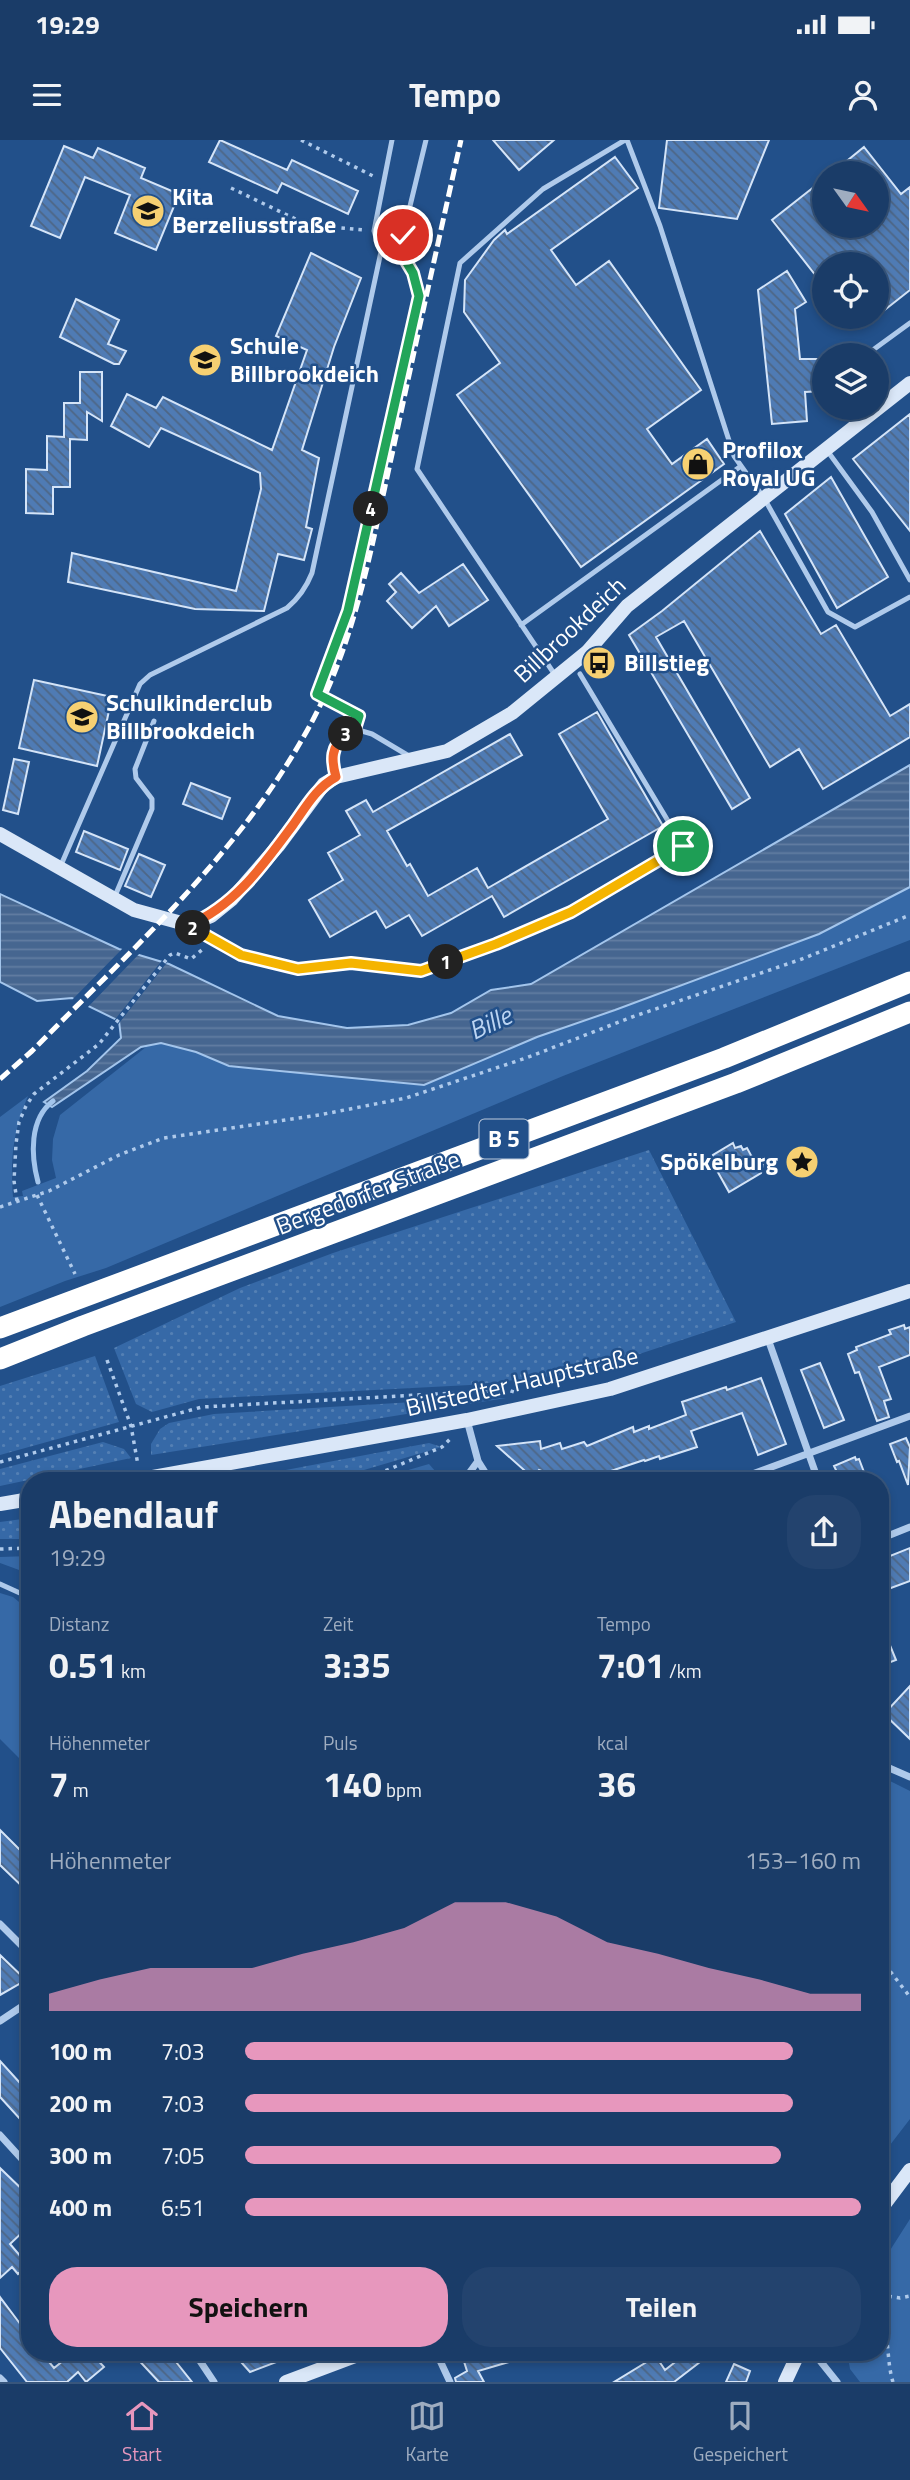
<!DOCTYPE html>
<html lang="de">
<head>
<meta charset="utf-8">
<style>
  body { margin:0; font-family:"Titillium Web",sans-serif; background:#23436e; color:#f1f3f6; height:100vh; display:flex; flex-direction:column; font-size:26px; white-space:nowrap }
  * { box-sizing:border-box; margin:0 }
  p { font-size:23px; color:#9fadc0 }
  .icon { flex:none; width:38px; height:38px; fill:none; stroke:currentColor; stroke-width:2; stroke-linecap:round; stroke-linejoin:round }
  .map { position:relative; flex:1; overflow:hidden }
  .side { position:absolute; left:21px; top:1332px; width:868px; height:889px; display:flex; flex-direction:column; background:#1a3c68; border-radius:28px; box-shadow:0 4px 10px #0003,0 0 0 2px #38567c }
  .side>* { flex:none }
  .needle { width:46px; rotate:123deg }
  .fabs { position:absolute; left:812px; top:21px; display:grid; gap:14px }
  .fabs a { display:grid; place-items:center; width:77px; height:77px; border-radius:50%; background:#1a3c68; box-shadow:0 4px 10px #0003,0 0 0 2px #38567c; font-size:35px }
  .pin { position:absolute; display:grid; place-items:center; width:60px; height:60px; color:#fff; margin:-30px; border:4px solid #fff; border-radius:50%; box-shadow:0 2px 7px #0007 }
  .km { position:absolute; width:35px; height:35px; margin:-18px; border-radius:50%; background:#222; color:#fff; font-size:19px; line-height:35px; text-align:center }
  .round { display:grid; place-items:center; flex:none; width:74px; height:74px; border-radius:28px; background:#23436e }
  .summary { display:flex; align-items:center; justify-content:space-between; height:119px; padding:0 28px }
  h1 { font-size:38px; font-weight:700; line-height:52px }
  .metrics { display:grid; grid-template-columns:repeat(3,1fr); gap:10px; height:119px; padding:7px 28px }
  .metrics div { display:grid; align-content:center }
  .metrics b { font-size:35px; font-weight:700 }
  .metrics small { font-size:19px; font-weight:400 }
  .metrics p { font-size:19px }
  .chart { height:196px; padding:14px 28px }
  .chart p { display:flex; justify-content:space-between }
  .chart svg { width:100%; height:126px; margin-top:7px; fill:#e797bd; opacity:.7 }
  .action { display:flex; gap:14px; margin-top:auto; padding:14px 28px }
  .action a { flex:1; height:80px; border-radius:28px; background:#e797bd; color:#111; font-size:28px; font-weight:700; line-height:80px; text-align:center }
  .action a+a { background:#23436e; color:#f1f3f6 }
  ul { padding:0 28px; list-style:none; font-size:23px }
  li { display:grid; grid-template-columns:112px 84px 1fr; align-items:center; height:52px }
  li i { height:18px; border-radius:9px; background:#e797bd }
  .status { display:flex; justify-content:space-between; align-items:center; height:49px; padding:0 35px; background:#1a3c68; direction:ltr }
  .status svg { height:19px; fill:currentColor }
  header { display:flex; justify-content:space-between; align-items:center; height:91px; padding:0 28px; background:#1a3c68; font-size:32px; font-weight:700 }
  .tab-bar { display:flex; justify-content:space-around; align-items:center; height:98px; border-top:2px solid #38567c; background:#1a3c68; font-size:19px; color:#9fadc0 }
  .tab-bar a { display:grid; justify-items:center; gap:4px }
  .tab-bar .active { color:#e797bd }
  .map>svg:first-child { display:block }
  .grass { fill:url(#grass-dots) }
  .park { fill:#3669a7 }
  .water { fill:url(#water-rules); stroke:#a3c5ec; stroke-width:2 }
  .pier { fill:#22508a }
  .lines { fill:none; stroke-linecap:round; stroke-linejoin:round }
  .stream { stroke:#a3c5ec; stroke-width:5 }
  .building { fill:url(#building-back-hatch); stroke:#d4e4f8; stroke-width:2 }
  .path { stroke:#afcaeb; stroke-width:3.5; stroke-dasharray:3.5 5; stroke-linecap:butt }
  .lane { stroke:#afcaeb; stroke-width:5 }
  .street { stroke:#afcaeb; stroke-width:7 }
  .secondary { stroke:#dae7f8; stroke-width:14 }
  .highway { stroke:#fff; stroke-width:21 }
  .rail { stroke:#fff; stroke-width:5; stroke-dasharray:12 5; stroke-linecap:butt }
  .secondary-bridge { stroke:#dae7f8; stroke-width:14 }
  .split-1-casing { stroke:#fff; stroke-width:14 }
  .split-2-casing { stroke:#fff; stroke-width:14 }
  .split-3-casing { stroke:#fff; stroke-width:14 }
  .split-4-casing { stroke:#fff; stroke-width:14 }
  .split-5-casing { stroke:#fff; stroke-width:14 }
  .split-1 { stroke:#f5b400; stroke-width:9 }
  .split-2 { stroke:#f5b400; stroke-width:9 }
  .split-3 { stroke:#f0652b; stroke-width:9 }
  .split-4 { stroke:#22a559; stroke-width:9 }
  .split-5 { stroke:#22a559; stroke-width:9 }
  .labels { text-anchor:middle; stroke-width:5; stroke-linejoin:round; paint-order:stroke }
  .shield { fill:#22508a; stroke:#bdcadc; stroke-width:2 }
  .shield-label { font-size:23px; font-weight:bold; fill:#fff }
  .poi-label { font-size:24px; font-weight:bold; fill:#fff; stroke:#22508a; text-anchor:start }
  .street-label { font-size:24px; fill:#fff; stroke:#22508a }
  .water-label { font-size:26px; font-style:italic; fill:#bbd4f2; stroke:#22508a }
</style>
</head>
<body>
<div class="status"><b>19:29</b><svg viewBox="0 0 49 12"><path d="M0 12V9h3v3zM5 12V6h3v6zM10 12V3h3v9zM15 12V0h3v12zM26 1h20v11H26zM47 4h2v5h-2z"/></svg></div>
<header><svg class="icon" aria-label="menu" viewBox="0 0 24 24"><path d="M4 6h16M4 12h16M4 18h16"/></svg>Tempo<svg class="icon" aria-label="person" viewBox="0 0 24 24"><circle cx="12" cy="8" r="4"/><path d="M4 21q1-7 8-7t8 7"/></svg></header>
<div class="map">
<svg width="910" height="2242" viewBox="0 0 910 2242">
  <defs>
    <pattern id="grass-dots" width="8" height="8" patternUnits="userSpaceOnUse" patternTransform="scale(1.75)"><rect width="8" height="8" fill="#3669a7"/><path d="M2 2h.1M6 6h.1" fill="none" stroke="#5480b4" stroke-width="1.8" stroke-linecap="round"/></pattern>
    <pattern id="water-rules" width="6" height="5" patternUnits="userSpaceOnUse" patternTransform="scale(1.75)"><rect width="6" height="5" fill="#466690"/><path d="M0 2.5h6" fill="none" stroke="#627da1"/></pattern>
    <pattern id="building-back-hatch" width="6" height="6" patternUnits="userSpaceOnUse" patternTransform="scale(1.75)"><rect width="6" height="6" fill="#4f7bb4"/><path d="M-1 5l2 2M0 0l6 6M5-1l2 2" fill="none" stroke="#4e6685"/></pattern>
  </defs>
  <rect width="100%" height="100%" fill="#22508a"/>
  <path class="grass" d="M 649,1010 L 736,1182 L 591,1230 L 562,1235 L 470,1245 L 199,1259 L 152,1272 L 136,1264 L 114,1208 L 240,1148 L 333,1113 Z
    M 95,1216 L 119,1282 L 0,1315 L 0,1246 Z
    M 481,1258 L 506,1258 L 151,1315 L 151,1304 L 160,1289 L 169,1283 L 214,1274 Z
    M 103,1302 L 124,1309 L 131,1318 L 0,1346 L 0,1329 Z
    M 429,1303 L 442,1307 L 330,1340 L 233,1340 Z
    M 30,1378 L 30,1399 L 0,1399 L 0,1382 Z"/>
  <path class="park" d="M 910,747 L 910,800 L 563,936 L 106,1128 L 65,1141 L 0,1167 L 0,977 L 28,956 C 13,991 10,1019 13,1057 L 23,1056 L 22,1051 L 56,1038 L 52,1020 L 53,999 L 60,975 L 146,907 L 161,903 L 196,912 L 230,926 L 424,945 L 537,897 L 700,839 L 819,794 Z
    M 429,1324 L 443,1340 L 374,1340 L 422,1326 Z
    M 30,1416 L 30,1434 L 0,1423 L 0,1417 Z
    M 0,1453 L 13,1457 L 30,1471 L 30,1629 L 0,1599 Z
    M 880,1636 L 910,1651 L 910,1979 L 880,2018 Z
    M 910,2079 L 910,2242 L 860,2242 L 850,2229 L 847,2212 L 880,2212 L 880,2126 Z"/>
  <path class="water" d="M 910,625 L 910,747 L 819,794 L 615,870 L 537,897 L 424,945 L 229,926 L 196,912 L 161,903 L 141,907 L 52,967 L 44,962 L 87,931 L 121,898 L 119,881 L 72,858 L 37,861 L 0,842 L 0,754 L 119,809 L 169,824 L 278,876 L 347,888 L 408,885 L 451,873 L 491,850 L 531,844 Z"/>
  <path class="pier" d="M 124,807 L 141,812 L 86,869 L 70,862 Z
    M 164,818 L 169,820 L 116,887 L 113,882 Z"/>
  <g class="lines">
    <path class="stream" d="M 38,1042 C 31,1016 29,979 53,961"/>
  </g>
  <path class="building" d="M 220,0 L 287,30 L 292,20 L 358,51 L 348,74 L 282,43 L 277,53 L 209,22 Z
    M 493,0 L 554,0 L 519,30 Z
    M 667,0 L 769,0 L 737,79 L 659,68 Z
    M 64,6 L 93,18 L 98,8 L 145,28 L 141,38 L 179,54 L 156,110 L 115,93 L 130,55 L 85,37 L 60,98 L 31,86 Z
    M 864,7 L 901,54 L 910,47 L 910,150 L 877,176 L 877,124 L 824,124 L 824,146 L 772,80 L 824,39 L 824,86 L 877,86 L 877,33 L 832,33 Z
    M 615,17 L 638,48 L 551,110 L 576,145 L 609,121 L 701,250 L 647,289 L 672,324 L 707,299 L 724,324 L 581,427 L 457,255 L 500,223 L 464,172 L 465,140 L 494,100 L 505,90 L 507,94 Z
    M 311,113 L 361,138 L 334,207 L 302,310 L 319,318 L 306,387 L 312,389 L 304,420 L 278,414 L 264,471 L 195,469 L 68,442 L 72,413 L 236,451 L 261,349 L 260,333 L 161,288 L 149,307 L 111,286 L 127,254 L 156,268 L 163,257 L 272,310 L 307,210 L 276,196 Z
    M 787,131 L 806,162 L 795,169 L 800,219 L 822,219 L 824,251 L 805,252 L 807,281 L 772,284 L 758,150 Z
    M 76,159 L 119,180 L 108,204 L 126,211 L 119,224 L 114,224 L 60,197 Z
    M 80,232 L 102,232 L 102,281 L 87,272 L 87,300 L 70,299 L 70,347 L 53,347 L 53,374 L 26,373 L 26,329 L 47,330 L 47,296 L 64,297 L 64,263 L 80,263 Z
    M 910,274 L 910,391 L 853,319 Z
    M 831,337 L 888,437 L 837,468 L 785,374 Z
    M 760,391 L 821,494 L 836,485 L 890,576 L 910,564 L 910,597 L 823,649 L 799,609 L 770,627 L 684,481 L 656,497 L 750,658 L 732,669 L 629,495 L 662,471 Z
    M 463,424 L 488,460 L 449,486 L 436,466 L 412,488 L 387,461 L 396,452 L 389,444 L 401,433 L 419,453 Z
    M 34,540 L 112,557 L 97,626 L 19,608 Z
    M 597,572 L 663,686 L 504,777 L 492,756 L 422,796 L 409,775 L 386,788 L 376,771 L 330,797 L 309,760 L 343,740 L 328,713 L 360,695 L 346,671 L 366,660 L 373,672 L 510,594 L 522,615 L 387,691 L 407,726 L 410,724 L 428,756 L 477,728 L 488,748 L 608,679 L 559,594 Z
    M 14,619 L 29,622 L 18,674 L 3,670 Z
    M 191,643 L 230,658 L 222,679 L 183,664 Z
    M 84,691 L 128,709 L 120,730 L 76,712 Z
    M 139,714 L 165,725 L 151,757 L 125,746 Z
    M 733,1003 L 735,1008 L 741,1006 L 743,1010 L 747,1008 L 753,1019 L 763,1024 L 761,1033 L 729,1052 L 715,1027 L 718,1026 L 713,1015 Z
    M 904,1185 L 905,1189 L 910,1187 L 910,1215 L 879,1227 L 891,1259 L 884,1261 L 889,1277 L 877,1281 L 859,1232 L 855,1233 L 848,1214 L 857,1210 L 856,1207 L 891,1194 L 889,1190 Z
    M 820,1223 L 844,1280 L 824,1288 L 801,1230 Z
    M 761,1238 L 786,1304 L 758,1315 L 742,1273 L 691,1291 L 697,1307 L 660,1319 L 659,1316 L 645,1321 L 644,1320 L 584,1340 L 556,1340 L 555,1336 L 539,1330 L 533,1338 L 497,1306 L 540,1301 L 541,1309 L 560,1303 L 562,1309 L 584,1302 L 587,1306 L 633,1287 L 634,1292 L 649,1286 L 649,1289 L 686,1275 L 682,1262 L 726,1247 L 727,1250 Z
    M 906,1298 L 910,1307 L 908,1345 L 899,1321 L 897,1322 L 890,1304 Z
    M 855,1317 L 856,1320 L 859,1319 L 867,1340 L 841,1340 L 834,1326 Z
    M 910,1408 L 910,1441 L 880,1452 L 880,1420 Z
    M 880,1481 L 896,1520 L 880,1526 Z
    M 910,1546 L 910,1599 L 884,1574 Z
    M 0,1690 L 30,1720 L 30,1754 L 0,1725 Z
    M 0,1815 L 26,1840 L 0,1855 Z
    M 0,1921 L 30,1954 L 30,1990 L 0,1957 Z
    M 0,2028 L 30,2057 L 30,2085 L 10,2104 L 28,2125 L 18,2134 L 12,2127 L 0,2138 Z
    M 0,2157 L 30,2197 L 30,2212 L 41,2212 L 54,2228 L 74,2212 L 83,2212 L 89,2219 L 94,2216 L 104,2227 L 86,2242 L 78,2232 L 67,2242 L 27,2242 L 0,2208 Z
    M 131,2212 L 168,2212 L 192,2242 L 159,2242 Z
    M 232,2212 L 300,2212 L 300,2213 L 250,2232 Z
    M 461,2212 L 528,2212 L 529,2216 L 478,2231 L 484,2242 L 456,2242 L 455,2238 L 467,2231 Z
    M 653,2212 L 665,2230 L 688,2212 L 713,2212 L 674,2242 L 614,2242 L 645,2223 L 642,2219 Z
    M 734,2224 L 750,2231 L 746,2242 L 726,2242 Z"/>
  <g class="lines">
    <path class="path" d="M 301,0 L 375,37
      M 231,48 L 308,85 L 365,90
      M 358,581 L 359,576 L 317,554 L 348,471 L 419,156 L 413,133 L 401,114
      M 37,1055 L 75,1134
      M 17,1061 L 14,1041 L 16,1004 L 19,982 L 26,966 L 34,954 L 99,904 L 170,815 L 175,813 L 191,819 L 203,809
      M 0,1067 L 49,1051 L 119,1015 L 164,998 L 319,975 L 406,958 L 526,918 L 632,877 L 802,819 L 910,775
      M 107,1220 L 131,1286 L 138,1325
      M 0,1322 L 202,1267 L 508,1250 L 517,1253
      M 353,1340 L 380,1333 L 442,1307 L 450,1299
      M 0,1409 L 30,1408
      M 880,1818 L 910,1857
      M 880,2155 L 900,2158 L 910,2156
      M 880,2172 C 890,2194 886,2220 893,2242"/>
    <path class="lane" d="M 392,0 L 374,91 C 377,104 383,110 396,106 L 403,95 L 426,0
      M 627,0 L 660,86 L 734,316 L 764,358 L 828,472 L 855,487 L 910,457
      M 866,215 L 910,183
      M 826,309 L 872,372 L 910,440
      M 521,485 L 741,326
      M 580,534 L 683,706
      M 555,535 L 417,329 L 460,123 L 543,49 L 625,0
      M 336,637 C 329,614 332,601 355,589 L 372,594 L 409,616
      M 61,725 L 140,544 L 150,535 L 287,468 C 299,458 306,448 312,433 L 382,107
      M 115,756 L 152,669 L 152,659 L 136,638 L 135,629 L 154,581
      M 0,1444 L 22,1454 L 30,1461"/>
    <path class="street" d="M 190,786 L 212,801 L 241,815 L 298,829 L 351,823 L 421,831 L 496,804 L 571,772 L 683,706
      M 768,1199 L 818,1340
      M 467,1280 L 478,1321 L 490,1340
      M 464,1340 L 478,1321
      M 736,1340 L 910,1276
      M 880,1399 L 910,1387
      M 880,1624 L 910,1637
      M 0,1784 L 30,1814
      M 0,1881 L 30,1861
      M 0,1995 L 30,2028
      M 194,2212 L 214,2242
      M 436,2212 L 450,2242
      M 813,2212 L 837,2242
      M 0,2238 L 4,2242"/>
    <path class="secondary" d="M 0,694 L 134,770 L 189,785 L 211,776 L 232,759 L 278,706 L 324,644 L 336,637 L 447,611 L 512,573 L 587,512 L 627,466 L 910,243
      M 153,1337 L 467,1280 L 610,1249 L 910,1151
      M 0,1364 L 30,1359
      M 880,2070 L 910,2030
      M 286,2242 L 366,2212
      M 785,2242 L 799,2212"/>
    <path class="highway" d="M 0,1188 L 724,918 L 910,842
      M 0,1219 L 83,1186 L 736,943 L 910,872"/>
    <path class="rail" d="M 0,939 L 32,911 C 129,812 235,718 304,596 C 355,508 371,408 393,310 C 415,206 438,103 461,0"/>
    <path class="secondary-bridge" d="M 137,1340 L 153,1337"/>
  </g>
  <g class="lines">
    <defs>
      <path id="split-1" d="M 446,822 L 496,804 L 571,772 L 683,706"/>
      <path id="split-2" d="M 193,788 L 241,815 L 298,829 L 351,823 L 421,831 L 446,822"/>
      <path id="split-3" d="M 193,788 L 189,785 C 235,766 264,724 293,685 C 306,667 316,648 336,637 C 331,619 331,607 346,594"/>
      <path id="split-4" d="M 346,594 L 355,589 L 359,576 L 317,554 L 348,471 L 371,369"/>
      <path id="split-5" d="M 371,369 L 419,156 L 413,133 L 397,106 L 403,95"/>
    </defs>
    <use href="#split-1" class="split-1-casing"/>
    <use href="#split-2" class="split-2-casing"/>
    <use href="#split-3" class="split-3-casing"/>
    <use href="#split-4" class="split-4-casing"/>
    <use href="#split-5" class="split-5-casing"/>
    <use href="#split-1" class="split-1"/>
    <use href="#split-2" class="split-2"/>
    <use href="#split-3" class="split-3"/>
    <use href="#split-4" class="split-4"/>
    <use href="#split-5" class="split-5"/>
  </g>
  <defs>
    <symbol id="school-disc" viewBox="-11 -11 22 22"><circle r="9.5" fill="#f6d072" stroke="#22508a"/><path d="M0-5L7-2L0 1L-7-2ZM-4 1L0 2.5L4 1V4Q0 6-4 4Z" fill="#111"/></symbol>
    <symbol id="shop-disc" viewBox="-11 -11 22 22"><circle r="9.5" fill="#f6d072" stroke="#22508a"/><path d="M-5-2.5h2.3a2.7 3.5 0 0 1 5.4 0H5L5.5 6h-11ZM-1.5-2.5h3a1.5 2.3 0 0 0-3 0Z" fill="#111"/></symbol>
    <symbol id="bus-disc" viewBox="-11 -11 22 22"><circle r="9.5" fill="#f6d072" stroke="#22508a"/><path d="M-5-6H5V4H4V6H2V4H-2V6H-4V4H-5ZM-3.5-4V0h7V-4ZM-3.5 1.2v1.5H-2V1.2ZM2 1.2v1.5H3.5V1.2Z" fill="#111"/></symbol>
    <symbol id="sight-disc" viewBox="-11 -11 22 22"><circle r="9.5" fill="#f6d072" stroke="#22508a"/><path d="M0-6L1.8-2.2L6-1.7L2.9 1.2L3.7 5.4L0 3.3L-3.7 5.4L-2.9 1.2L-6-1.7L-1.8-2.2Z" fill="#111"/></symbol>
  </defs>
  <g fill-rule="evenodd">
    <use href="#school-disc" x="129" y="52" width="38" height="38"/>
    <use href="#school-disc" x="186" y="201" width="38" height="38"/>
    <use href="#shop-disc" x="679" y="305" width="38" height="38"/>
    <use href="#bus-disc" x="580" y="504" width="38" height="38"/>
    <use href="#school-disc" x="63" y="558" width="38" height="38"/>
    <use href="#sight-disc" x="783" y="1003" width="38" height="38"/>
  </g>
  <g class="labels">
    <rect class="shield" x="479.5" y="979.5" width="49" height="39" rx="5"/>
    <g class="shield-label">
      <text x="504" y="1007">B 5</text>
    </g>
    <g class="poi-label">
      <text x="172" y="65">Kita<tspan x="172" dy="28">Berzeliusstraße</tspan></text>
      <text x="230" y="214">Schule<tspan x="230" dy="28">Billbrookdeich</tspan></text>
      <text x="722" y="318">Profilox<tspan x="722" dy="28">Royal UG</tspan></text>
      <text x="624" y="531">Billstieg</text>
      <text x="106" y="571">Schulkinderclub<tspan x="106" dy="28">Billbrookdeich</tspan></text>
      <text x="778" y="1030" text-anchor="end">Spökelburg</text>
    </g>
    <g class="street-label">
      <text transform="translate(570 490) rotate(-43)" y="8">Billbrookdeich</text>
      <text transform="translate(368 1053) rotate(-21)" y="8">Bergedorfer Straße</text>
      <text transform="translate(522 1242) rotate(-13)" y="8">Billstedter Hauptstraße</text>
    </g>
    <g class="water-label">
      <text transform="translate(490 883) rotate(-25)" y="9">Bille</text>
    </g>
  </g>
</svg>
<div class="fabs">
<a><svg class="needle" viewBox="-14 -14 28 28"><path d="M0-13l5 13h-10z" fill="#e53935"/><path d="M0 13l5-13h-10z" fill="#9fadc0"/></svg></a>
<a><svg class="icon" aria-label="locate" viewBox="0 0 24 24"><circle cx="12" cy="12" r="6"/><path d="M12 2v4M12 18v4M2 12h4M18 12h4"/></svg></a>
<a><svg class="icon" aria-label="layers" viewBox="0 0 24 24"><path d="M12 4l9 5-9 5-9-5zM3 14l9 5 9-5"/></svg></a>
</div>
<div class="pin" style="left:683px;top:706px;background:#1e9e55"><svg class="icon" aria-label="arrive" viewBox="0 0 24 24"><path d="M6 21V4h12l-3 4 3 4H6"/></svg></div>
<div class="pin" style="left:403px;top:95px;background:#d93025"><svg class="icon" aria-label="check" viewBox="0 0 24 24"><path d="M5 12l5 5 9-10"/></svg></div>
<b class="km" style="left:446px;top:822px">1</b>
<b class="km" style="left:193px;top:788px">2</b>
<b class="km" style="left:346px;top:594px">3</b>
<b class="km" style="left:371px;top:369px">4</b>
<section class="side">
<div class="summary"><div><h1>Abendlauf</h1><p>19:29</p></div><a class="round"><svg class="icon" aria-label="share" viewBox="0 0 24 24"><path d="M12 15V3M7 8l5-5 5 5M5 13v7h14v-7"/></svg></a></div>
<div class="metrics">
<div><p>Distanz</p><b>0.51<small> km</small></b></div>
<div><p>Zeit</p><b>3:35</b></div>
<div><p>Tempo</p><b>7:01<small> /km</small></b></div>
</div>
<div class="metrics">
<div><p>Höhenmeter</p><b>7<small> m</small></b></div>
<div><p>Puls</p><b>140<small> bpm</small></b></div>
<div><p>kcal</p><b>36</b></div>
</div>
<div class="chart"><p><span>Höhenmeter</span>153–160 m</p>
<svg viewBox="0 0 160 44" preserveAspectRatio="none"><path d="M0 44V38L10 33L20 29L30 29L40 29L50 24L60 20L70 15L80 6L90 6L100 11L110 20L120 24L130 29L140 33L150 38L160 38V44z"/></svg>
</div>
<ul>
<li><b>100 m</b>7:03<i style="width:89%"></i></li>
<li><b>200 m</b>7:03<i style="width:89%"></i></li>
<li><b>300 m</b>7:05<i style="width:87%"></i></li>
<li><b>400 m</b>6:51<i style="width:100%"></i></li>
</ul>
<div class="action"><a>Speichern</a><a>Teilen</a></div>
</section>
</div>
<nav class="tab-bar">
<a class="active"><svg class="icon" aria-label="home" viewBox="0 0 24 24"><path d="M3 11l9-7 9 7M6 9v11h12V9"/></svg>Start</a>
<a><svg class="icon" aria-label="map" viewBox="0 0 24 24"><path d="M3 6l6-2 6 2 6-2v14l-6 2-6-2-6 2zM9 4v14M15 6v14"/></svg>Karte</a>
<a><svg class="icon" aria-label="saved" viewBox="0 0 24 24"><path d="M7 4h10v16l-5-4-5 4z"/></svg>Gespeichert</a>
</nav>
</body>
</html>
